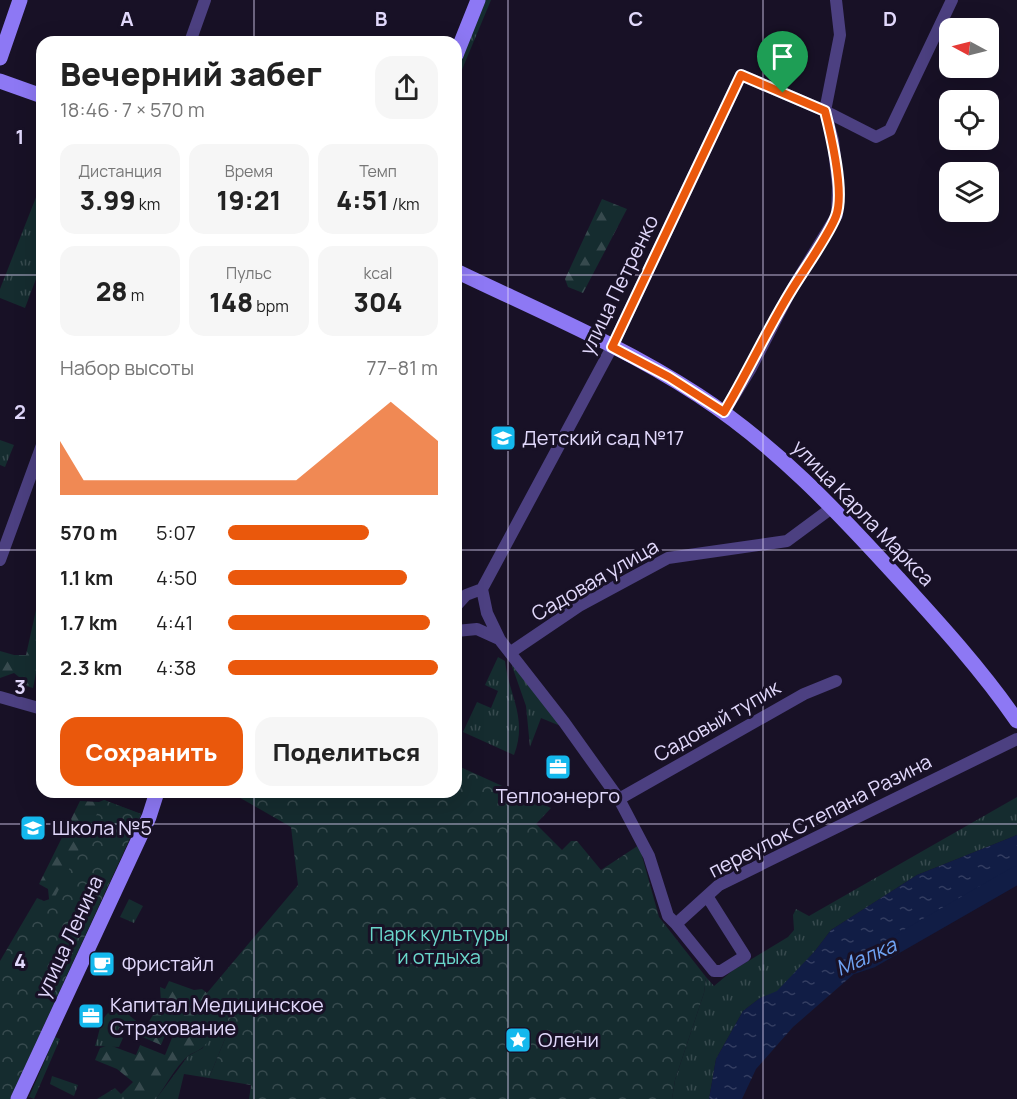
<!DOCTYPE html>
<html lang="ru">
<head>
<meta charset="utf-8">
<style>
  body { margin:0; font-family:Manrope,sans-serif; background:#f6f6f6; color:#222; height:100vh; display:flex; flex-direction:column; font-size:22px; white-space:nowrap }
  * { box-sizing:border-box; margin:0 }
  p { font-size:20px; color:#767676 }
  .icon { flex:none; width:33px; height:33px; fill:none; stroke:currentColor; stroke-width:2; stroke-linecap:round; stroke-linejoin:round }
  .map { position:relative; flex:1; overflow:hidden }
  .side { position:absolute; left:36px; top:36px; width:426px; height:762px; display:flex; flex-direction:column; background:#fff; border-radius:18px; box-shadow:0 6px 24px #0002 }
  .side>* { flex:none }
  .needle { width:39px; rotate:277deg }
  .tools { position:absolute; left:939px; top:18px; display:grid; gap:12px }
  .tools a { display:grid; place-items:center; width:60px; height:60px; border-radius:12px; background:#fff; box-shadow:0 6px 24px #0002; font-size:30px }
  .pin { position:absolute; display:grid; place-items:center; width:51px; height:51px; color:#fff; margin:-62px -26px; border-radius:50% 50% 50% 0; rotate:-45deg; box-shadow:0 0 6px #0007 }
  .pin .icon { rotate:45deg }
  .round { display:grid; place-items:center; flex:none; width:63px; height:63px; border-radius:18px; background:#f6f6f6 }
  .head { display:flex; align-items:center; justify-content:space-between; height:102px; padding:0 24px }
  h1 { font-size:33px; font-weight:800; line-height:45px }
  .metrics { display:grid; grid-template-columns:repeat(3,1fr); gap:9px; height:102px; padding:6px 24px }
  .metrics div { display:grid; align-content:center; border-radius:15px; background:#f6f6f6; text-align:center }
  .metrics b { font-size:26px; font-weight:800 }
  .metrics small { font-size:16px; font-weight:400 }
  .metrics p { font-size:16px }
  .chart { height:168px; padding:12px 24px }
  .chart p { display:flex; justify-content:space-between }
  .chart svg { width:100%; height:108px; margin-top:6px; fill:#ea580c; opacity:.7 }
  .cta { display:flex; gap:12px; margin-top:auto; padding:12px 24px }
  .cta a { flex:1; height:69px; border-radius:18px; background:#ea580c; color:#fff; font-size:24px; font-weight:800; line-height:69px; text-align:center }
  .cta a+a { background:#f6f6f6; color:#222 }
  ul { padding:0 24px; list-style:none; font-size:20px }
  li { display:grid; grid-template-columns:96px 72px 1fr; align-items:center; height:45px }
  li i { height:15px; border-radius:8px; background:#ea580c }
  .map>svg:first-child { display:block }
  .grass { fill:url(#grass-tufts) }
  .forest { fill:url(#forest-firs) }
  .park { fill:url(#park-crowns) }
  .water { fill:url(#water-ripples) }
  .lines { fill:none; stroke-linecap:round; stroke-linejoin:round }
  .river { stroke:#111d45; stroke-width:18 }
  .street { stroke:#4c4081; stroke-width:12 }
  .secondary { stroke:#8d78f4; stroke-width:15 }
  .route-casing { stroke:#fff; stroke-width:12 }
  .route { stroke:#ea580c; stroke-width:8 }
  .grid { fill:none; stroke:#e2d9fc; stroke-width:1.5; stroke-opacity:0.55 }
  .labels { text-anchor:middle; stroke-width:6; stroke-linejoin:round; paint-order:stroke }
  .street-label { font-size:20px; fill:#e2d9fc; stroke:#181126 }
  .poi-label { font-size:20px; fill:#e2d9fc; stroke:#181126; text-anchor:start }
  .park-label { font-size:20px; fill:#6ad7cb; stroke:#181126 }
  .water-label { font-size:21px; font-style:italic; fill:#6fa3f4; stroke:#181126 }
  .grid-label { font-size:20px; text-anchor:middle; font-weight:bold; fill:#e2d9fc; stroke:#181126; stroke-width:6; stroke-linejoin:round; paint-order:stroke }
</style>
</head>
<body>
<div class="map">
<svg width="1017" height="1099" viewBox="0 0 1017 1099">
  <defs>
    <pattern id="grass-tufts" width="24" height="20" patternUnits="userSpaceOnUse" patternTransform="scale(1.5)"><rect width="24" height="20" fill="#152c2f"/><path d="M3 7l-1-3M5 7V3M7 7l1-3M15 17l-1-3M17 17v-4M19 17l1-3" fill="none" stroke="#374a4e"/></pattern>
    <pattern id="forest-firs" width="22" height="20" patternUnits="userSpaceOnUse" patternTransform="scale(1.5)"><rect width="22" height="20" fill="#152c2f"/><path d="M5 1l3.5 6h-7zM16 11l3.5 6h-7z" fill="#374a4e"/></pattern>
    <pattern id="park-crowns" width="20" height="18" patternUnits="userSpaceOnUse" patternTransform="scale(1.5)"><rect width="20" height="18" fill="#152c2f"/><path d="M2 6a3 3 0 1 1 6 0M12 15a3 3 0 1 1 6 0" fill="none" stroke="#374a4e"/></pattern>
    <pattern id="water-ripples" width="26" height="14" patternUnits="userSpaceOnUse" patternTransform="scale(1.5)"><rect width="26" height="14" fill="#111d45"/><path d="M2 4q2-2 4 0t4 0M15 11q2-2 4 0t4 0" fill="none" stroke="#333d61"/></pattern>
  </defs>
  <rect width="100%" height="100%" fill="#181126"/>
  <path class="grass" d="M 478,0 L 491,0 L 456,84 L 456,55 Z
    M 42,182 L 42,263 L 25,308 L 0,298 L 0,289 Z
    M 0,440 L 14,445 L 5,467 L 0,465 Z
    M 498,657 L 505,661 C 509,696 528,718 514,755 L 463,732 L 477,702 L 491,708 L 498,691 L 485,685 Z
    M 514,661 L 560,721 L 558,725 L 541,718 L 530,747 L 526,706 L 512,666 Z
    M 1017,797 L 1017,835 L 917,875 L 831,930 L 815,951 L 777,992 L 760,998 L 743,1011 L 716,1059 L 709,1099 L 672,1099 L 675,1080 L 704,993 L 706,977 L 714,986 L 732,971 L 788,937 L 794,930 L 793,915 L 796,909 L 809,916 Z
    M 129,899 L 143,906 L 134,923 L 120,917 Z
    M 207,993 L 231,1024 L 209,1078 L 184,1074 L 178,1099 L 156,1099 L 188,1056 L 203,1048 L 211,1010 L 205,1002 Z
    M 120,1008 L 145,1028 L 140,1036 L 119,1028 L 116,1035 L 123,1038 L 119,1047 L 95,1046 C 101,1030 99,1011 120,1008 Z
    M 55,1037 L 60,1039 L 34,1099 L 29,1097 Z
    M 52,1076 L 78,1085 L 74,1096 L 50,1084 Z"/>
  <path class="forest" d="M 602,199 L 627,209 L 583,293 L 568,287 L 565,279 Z
    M 42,583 C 42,619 41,653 33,688 L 22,685 L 19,677 L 14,673 L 0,678 L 0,651 L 14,655 L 26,655 Z
    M 104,800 L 141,814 L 71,965 L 50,909 L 48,889 L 39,884 L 80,801 L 99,802 Z
    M 169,981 L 194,990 L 202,989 L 207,993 L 205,1002 C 214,1014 216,1034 204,1046 C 200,1051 193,1052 188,1056 C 175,1067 166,1086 156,1099 L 97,1099 L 115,1088 L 121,1094 L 133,1082 L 117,1069 L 95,1060 L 100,1048 L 109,1045 L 136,1055 L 140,1045 L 165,1055 L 176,1028 L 169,1026 L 161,1045 L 140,1036 L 161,1002 L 160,987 L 165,989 Z"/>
  <path class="park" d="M 456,765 L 551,808 L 536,824 L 562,850 L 571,841 L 577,841 L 601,870 L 639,845 L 659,917 L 706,977 L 704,993 L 675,1080 L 672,1099 L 249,1099 L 251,1085 L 209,1078 L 231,1024 L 207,993 L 298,885 L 291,827 L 230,792 L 456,792 Z
    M 104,800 L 141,814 L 10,1099 L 0,1099 L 0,961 L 37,898 L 44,901 L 55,897 Z"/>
  <path class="water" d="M 1017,835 L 1017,875 L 871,959 L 793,1027 L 756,1069 L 742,1099 L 709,1099 L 716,1059 L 743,1011 L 760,998 L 777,991 L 815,951 L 831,930 L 917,875 Z"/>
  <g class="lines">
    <path class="river" d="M 853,965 L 871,959 L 1017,875"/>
    <path class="street" d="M 190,42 L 205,0
      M 724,412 L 751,368 L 789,294 L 837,215 L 838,186 L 833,140 L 825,111 L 840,35 L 836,0
      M 0,560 L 42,445
      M 482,589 L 612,347 L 741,75 L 825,111 L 876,137 L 890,130 L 952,0
      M 482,589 L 487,613 L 500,640 L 564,722 L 619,799 L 649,856 L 668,916 L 676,924 L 719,885 L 1017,739
      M 456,606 L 466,595 L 482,589
      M 456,631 L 477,629 L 499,639
      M 511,652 L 579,606 L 668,558 L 787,541 L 833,507
      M 0,697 L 42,709
      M 619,799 L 804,694 L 836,681
      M 676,924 L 714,971 L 721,971 L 745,956 L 707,896"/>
    <path class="secondary" d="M 456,55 L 478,0
      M 0,58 L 20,0
      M 0,81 L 42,96
      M 456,271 C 537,310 623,346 698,395 C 775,445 836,510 898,578 C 939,623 982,670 1017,721
      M 18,1099 L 149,817 L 157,792"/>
  </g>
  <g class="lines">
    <defs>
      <path id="route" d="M 741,75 L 825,111 C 831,135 845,192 836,216 C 829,235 803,271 791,291 C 767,330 748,372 724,412 L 669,377 L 612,347 Z"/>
    </defs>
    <use href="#route" class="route-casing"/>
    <use href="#route" class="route"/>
  </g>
  <path class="grid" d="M 254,0 L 254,42M 508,0 L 508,1099M 763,0 L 763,1099M 0,275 L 42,275M 456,275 L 1017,275M 0,550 L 42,550M 456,550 L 1017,550M 254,792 L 254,1099M 0,824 L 1017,824"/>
  <defs>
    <symbol id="school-square" viewBox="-11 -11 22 22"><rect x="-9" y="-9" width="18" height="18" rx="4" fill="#14b8ed" stroke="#181126"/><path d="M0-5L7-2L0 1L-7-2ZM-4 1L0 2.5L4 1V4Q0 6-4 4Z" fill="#fff"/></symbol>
    <symbol id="office-square" viewBox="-11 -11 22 22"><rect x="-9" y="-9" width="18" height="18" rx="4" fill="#14b8ed" stroke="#181126"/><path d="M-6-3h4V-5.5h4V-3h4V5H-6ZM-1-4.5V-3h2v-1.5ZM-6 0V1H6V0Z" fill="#fff"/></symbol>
    <symbol id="cafe-square" viewBox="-11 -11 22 22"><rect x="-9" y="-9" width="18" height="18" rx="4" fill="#14b8ed" stroke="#181126"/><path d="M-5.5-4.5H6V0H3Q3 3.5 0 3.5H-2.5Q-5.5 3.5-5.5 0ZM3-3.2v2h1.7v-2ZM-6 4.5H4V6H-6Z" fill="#fff"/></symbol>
    <symbol id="sight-square" viewBox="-11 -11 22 22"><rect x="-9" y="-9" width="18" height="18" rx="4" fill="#14b8ed" stroke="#181126"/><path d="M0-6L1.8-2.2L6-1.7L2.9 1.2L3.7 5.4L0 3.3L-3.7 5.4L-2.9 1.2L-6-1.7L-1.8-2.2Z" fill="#fff"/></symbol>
  </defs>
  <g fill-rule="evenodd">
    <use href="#school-square" x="488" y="423" width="30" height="30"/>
    <use href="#office-square" x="543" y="752" width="30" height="30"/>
    <use href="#school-square" x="18" y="813" width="30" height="30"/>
    <use href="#cafe-square" x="87" y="949" width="30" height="30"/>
    <use href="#office-square" x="76" y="1001" width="30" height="30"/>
    <use href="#sight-square" x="503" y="1025" width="30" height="30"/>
  </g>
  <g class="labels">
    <g class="street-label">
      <text transform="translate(619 285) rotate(-64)" y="7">улица Петренко</text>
      <text transform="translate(863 513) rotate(46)" y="7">улица Карла Маркса</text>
      <text transform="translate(595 580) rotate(-30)" y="7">Садовая улица</text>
      <text transform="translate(717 721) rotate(-30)" y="7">Садовый тупик</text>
      <text transform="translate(820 816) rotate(-27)" y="7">переулок Степана Разина</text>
      <text transform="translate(69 937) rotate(-65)" y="7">улица Ленина</text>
    </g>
    <g class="poi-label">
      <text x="522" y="445">Детский сад №17</text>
      <text x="558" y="803" text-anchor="middle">Теплоэнерго</text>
      <text x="52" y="835">Школа №5</text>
      <text x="122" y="971">Фристайл</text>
      <text x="110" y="1012">Капитал Медицинское<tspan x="110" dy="23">Страхование</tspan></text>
      <text x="538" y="1047">Олени</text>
    </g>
    <g class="park-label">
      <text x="439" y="941">Парк культуры<tspan x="439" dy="23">и отдыха</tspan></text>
    </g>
    <g class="water-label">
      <text transform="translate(866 957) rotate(-24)" y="7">Малка</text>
    </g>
  </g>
  <g class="grid-label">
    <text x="127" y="26">A</text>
    <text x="381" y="26">B</text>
    <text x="636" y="26">C</text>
    <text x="890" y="26">D</text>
    <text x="20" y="144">1</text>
    <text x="20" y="419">2</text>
    <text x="20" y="694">3</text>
    <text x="20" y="968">4</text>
  </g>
</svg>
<div class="tools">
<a><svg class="needle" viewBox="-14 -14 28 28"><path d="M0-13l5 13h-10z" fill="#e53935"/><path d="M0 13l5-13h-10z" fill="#767676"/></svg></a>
<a><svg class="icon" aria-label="locate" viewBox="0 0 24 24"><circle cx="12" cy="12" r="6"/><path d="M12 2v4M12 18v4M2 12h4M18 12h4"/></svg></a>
<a><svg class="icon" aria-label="layers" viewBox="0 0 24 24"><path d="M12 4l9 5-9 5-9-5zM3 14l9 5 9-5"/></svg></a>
</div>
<div class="pin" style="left:783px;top:93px;background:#1e9e55"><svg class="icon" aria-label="arrive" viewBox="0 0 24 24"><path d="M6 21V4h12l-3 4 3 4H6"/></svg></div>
<section class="side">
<div class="head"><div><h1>Вечерний забег</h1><p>18:46 · 7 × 570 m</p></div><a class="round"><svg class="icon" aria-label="share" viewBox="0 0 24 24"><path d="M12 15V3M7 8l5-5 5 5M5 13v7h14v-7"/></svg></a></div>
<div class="metrics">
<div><p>Дистанция</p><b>3.99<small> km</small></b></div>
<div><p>Время</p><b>19:21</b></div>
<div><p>Темп</p><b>4:51<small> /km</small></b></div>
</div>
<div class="metrics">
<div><b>28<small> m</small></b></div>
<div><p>Пульс</p><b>148<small> bpm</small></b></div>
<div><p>kcal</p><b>304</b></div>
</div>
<div class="chart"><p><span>Набор высоты</span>77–81 m</p>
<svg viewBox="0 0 160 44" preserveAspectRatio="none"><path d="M0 44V22L10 38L20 38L30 38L40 38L50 38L60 38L70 38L80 38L90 38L100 38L110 30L120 22L130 14L140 6L150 14L160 22V44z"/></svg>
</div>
<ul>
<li><b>570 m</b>5:07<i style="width:67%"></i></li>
<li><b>1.1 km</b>4:50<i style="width:85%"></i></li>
<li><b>1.7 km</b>4:41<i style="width:96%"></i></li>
<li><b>2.3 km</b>4:38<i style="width:100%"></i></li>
</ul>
<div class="cta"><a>Сохранить</a><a>Поделиться</a></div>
</section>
</div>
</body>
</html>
